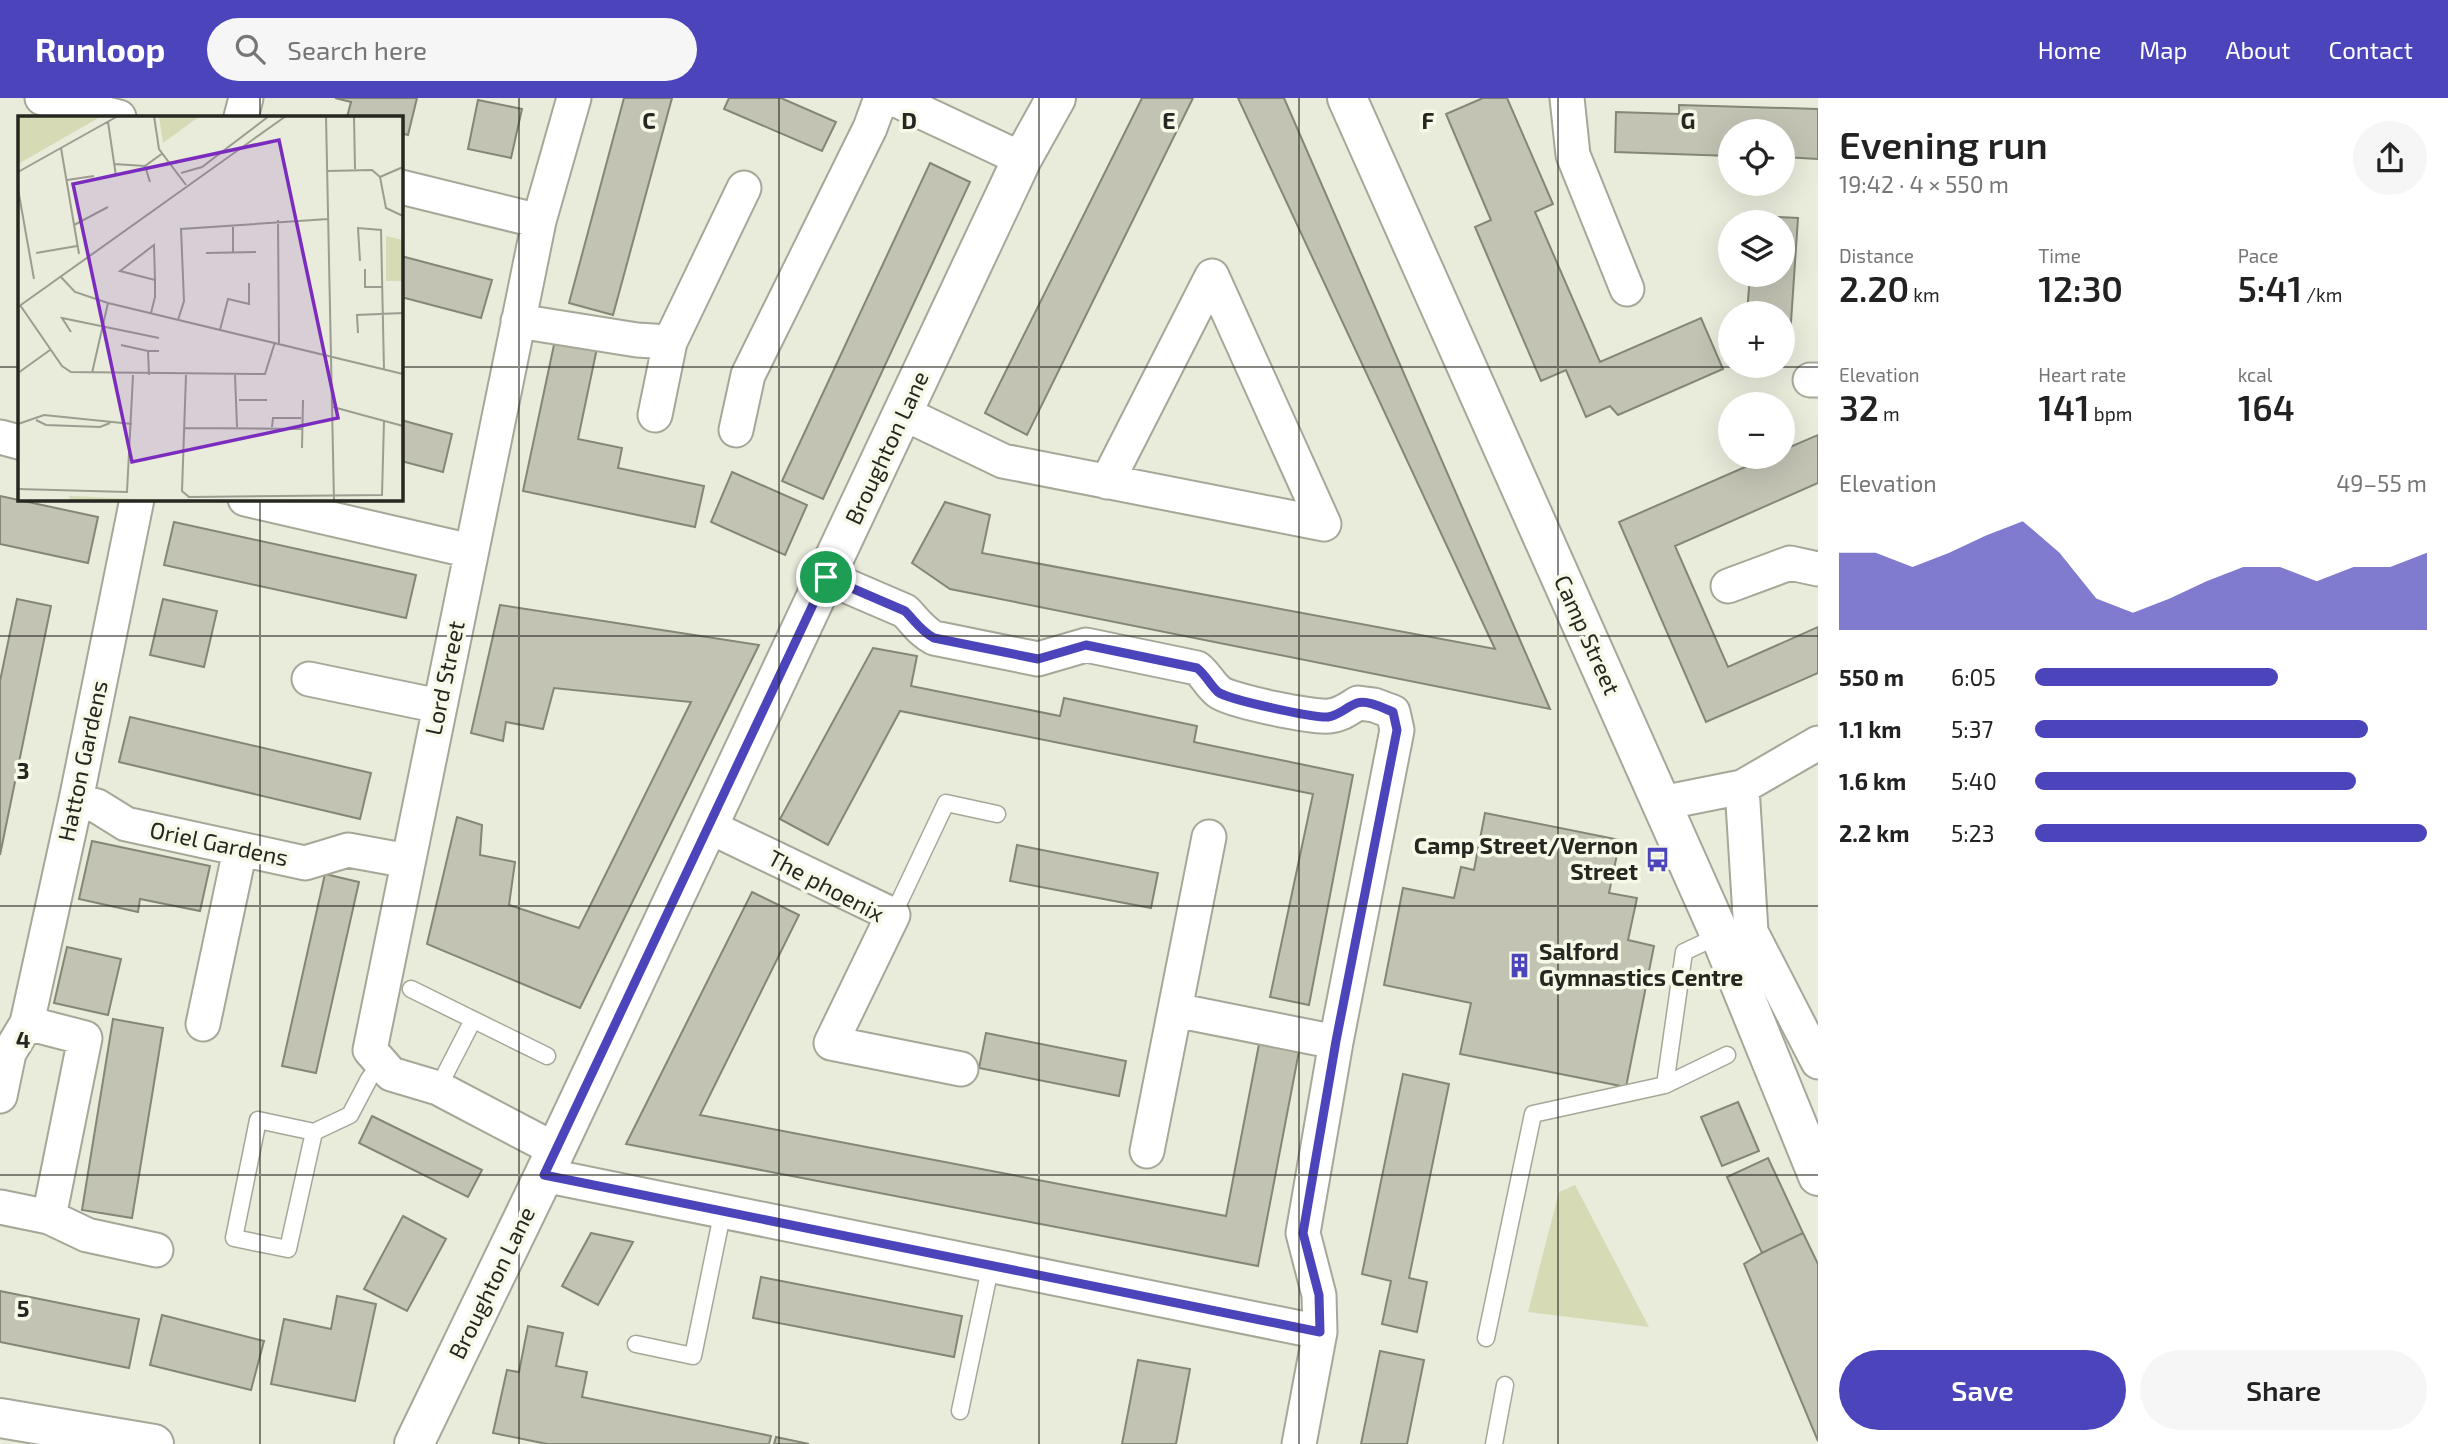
<!DOCTYPE html>
<html lang="en">
<head>
<meta charset="utf-8">
<style>
  body { margin:0; font-family:"Exo 2",sans-serif; background:#f6f6f6; color:#222; height:100vh; display:flex; flex-direction:column; font-size:26px; white-space:nowrap }
  * { box-sizing:border-box; margin:0 }
  p { font-size:23px; color:#767676 }
  .icon { flex:none; width:38px; height:38px; fill:none; stroke:currentColor; stroke-width:2; stroke-linecap:round; stroke-linejoin:round }
  .map { position:relative; flex:1; overflow:hidden }
  .details { display:flex; flex-direction:column; background:#fff; width:630px }
  .details>* { flex:none }
  .controls { position:absolute; left:1718px; top:21px; display:grid; gap:14px }
  .controls a { display:grid; place-items:center; width:77px; height:77px; border-radius:50%; background:#fff; box-shadow:0 7px 28px #0002; font-size:35px }
  .pin { position:absolute; display:grid; place-items:center; width:60px; height:60px; color:#fff; margin:-30px; border:4px solid #fff; border-radius:50%; box-shadow:0 2px 7px #0007 }
  .round { display:grid; place-items:center; flex:none; width:74px; height:74px; border-radius:37px; background:#f6f6f6 }
  .summary { display:flex; align-items:center; justify-content:space-between; height:119px; padding:0 21px }
  h1 { font-size:38px; font-weight:600; line-height:52px }
  .figures { display:grid; grid-template-columns:repeat(3,1fr); gap:10px; height:119px; padding:7px 21px }
  .figures div { display:grid; align-content:center }
  .figures b { font-size:35px; font-weight:600 }
  .figures small { font-size:19px; font-weight:400 }
  .figures p { font-size:19px }
  .chart { height:196px; padding:14px 21px }
  .chart p { display:flex; justify-content:space-between }
  .chart svg { width:100%; height:126px; margin-top:7px; fill:#4b44ba; opacity:.7 }
  .cta { display:flex; gap:14px; margin-top:auto; padding:14px 21px }
  .cta a { flex:1; height:80px; border-radius:42px; background:#4b44ba; color:#fff; font-size:28px; font-weight:600; line-height:80px; text-align:center }
  .cta a+a { background:#f6f6f6; color:#222 }
  ul { padding:0 21px; list-style:none; font-size:23px }
  li { display:grid; grid-template-columns:112px 84px 1fr; align-items:center; height:52px }
  li i { height:18px; border-radius:9px; background:#4b44ba }
  header { display:flex; align-items:center; gap:42px; box-sizing:border-box; height:98px; padding:0 35px; background:#4b44ba; color:#fff }
  header strong { font-size:33px }
  nav { display:flex; gap:38px; margin-inline-start:auto; font-size:24px }
  .search { width:490px; height:63px; background:#f6f6f6; display:flex; align-items:center; gap:18px; box-sizing:border-box; padding:0 24px; border-radius:38px; color:#767676; font-size:26px }
  main { display:flex; flex:1; min-height:0 }
  .map>svg:first-child { display:block }
  .green { fill:#d7dbb5 }
  .building { fill:#c2c3b3; stroke:#848676; stroke-width:2 }
  .lines { fill:none; stroke-linecap:round; stroke-linejoin:round }
  .lane-casing { stroke:#a6a798; stroke-width:19 }
  .street-casing { stroke:#a6a798; stroke-width:37 }
  .secondary-casing { stroke:#a6a798; stroke-width:42 }
  .primary-casing { stroke:#a6a798; stroke-width:42 }
  .lane { stroke:#fff; stroke-width:16 }
  .street { stroke:#fff; stroke-width:33 }
  .secondary { stroke:#fff; stroke-width:38 }
  .primary { stroke:#fff; stroke-width:38 }
  .route-casing { stroke:#fff; stroke-width:14 }
  .route { stroke:#4b44ba; stroke-width:9 }
  .grid { fill:none; stroke:#262721; stroke-width:2; stroke-opacity:0.55 }
  .labels { text-anchor:middle; stroke-width:7; stroke-linejoin:round; paint-order:stroke }
  .street-label { font-size:23px; fill:#262721; stroke:#f7f9e8 }
  .poi-label { font-size:23px; font-weight:bold; fill:#262721; stroke:#f7f9e8; text-anchor:end }
  .inset-road { fill:none; stroke:#9b9d91; stroke-width:2 }
  .view { fill:#7b2cbf; fill-opacity:0.15; stroke:#7b2cbf; stroke-width:3.5 }
  .inset-edge { fill:none; stroke:#262721; stroke-width:3.5 }
  .grid-label { font-size:23px; text-anchor:middle; font-weight:bold; fill:#262721; stroke:#f7f9e8; stroke-width:7; stroke-linejoin:round; paint-order:stroke }
</style>
</head>
<body>
<header>
<strong>Runloop</strong>
<div class="search"><svg class="icon" aria-label="search" viewBox="0 0 24 24"><circle cx="10" cy="10" r="6"/><path d="M15 15l6 6"/></svg>Search here</div>
<nav><a>Home</a><a>Map</a><a>About</a><a>Contact</a></nav>
</header>
<main>
<div class="map">
<svg width="1818" height="1346" viewBox="0 0 1818 1346">
  <rect width="100%" height="100%" fill="#e9ebdb"/>
  <path class="green" d="M 1575,1087 L 1649,1229 L 1528,1214 L 1559,1094 Z"/>
  <path class="building" d="M 335,0 L 417,0 L 408,37 L 401,35 L 401,19 L 347,19 L 351,4 Z
    M 624,0 L 672,0 L 613,217 L 569,205 Z
    M 729,0 L 781,0 L 836,24 L 822,53 L 724,11 Z
    M 1142,0 L 1193,0 L 1027,337 L 985,315 Z
    M 1238,0 L 1284,0 L 1550,611 L 950,491 L 912,465 L 945,404 L 990,417 L 982,455 L 1495,551 Z
    M 1483,0 L 1507,0 L 1553,106 L 1535,114 L 1600,264 L 1701,220 L 1723,271 L 1618,317 L 1610,308 L 1586,319 L 1566,272 L 1541,283 L 1475,129 L 1491,122 L 1446,16 Z
    M 478,2 L 522,11 L 511,60 L 468,51 Z
    M 1679,7 L 1818,11 L 1818,61 L 1783,59 L 1783,33 L 1731,33 L 1731,58 L 1615,54 L 1616,14 L 1679,16 Z
    M 930,65 L 970,84 L 823,401 L 782,383 Z
    M 1753,118 L 1798,120 L 1790,239 L 1783,238 L 1783,215 L 1747,215 L 1750,177 L 1783,177 L 1783,124 L 1753,124 Z
    M 401,158 L 492,182 L 481,220 L 401,199 Z
    M 555,242 L 597,250 L 578,341 L 622,350 L 618,370 L 704,388 L 695,429 L 523,393 Z
    M 401,322 L 452,336 L 443,374 L 401,363 Z
    M 1818,337 L 1818,385 L 1675,448 L 1728,569 L 1818,529 L 1818,575 L 1706,624 L 1619,424 L 1768,359 L 1783,359 L 1783,352 Z
    M 732,374 L 807,407 L 785,457 L 711,424 Z
    M 0,398 L 98,419 L 88,465 L 0,446 Z
    M 174,424 L 416,477 L 406,520 L 164,467 Z
    M 17,501 L 51,508 L 0,757 L 0,583 Z
    M 163,501 L 217,513 L 204,569 L 150,557 Z
    M 500,507 L 759,547 L 580,910 L 427,846 L 457,719 L 482,727 L 480,757 L 515,764 L 509,807 L 579,830 L 691,604 L 554,590 L 543,631 L 506,624 L 503,643 L 471,635 Z
    M 873,550 L 917,558 L 911,588 L 1060,618 L 1064,600 L 1197,628 L 1194,644 L 1353,677 L 1309,907 L 1270,899 L 1313,696 L 900,613 L 828,747 L 780,721 Z
    M 130,619 L 371,675 L 360,721 L 119,664 Z
    M 1485,715 L 1620,742 L 1609,795 L 1637,800 L 1628,842 L 1654,848 L 1626,989 L 1460,956 L 1471,905 L 1384,887 L 1403,790 L 1454,800 L 1461,769 L 1474,772 Z
    M 92,743 L 210,768 L 200,813 L 140,801 L 138,814 L 79,801 Z
    M 1017,747 L 1158,775 L 1151,810 L 1010,783 Z
    M 325,776 L 359,784 L 316,975 L 282,968 Z
    M 752,794 L 799,817 L 700,1017 L 1226,1118 L 1260,941 L 1300,948 L 1258,1168 L 626,1046 Z
    M 67,849 L 121,861 L 108,917 L 54,905 Z
    M 113,921 L 163,930 L 132,1120 L 82,1112 Z
    M 986,935 L 1126,963 L 1119,998 L 979,970 Z
    M 1403,976 L 1449,986 L 1409,1180 L 1427,1184 L 1417,1234 L 1382,1226 L 1391,1183 L 1362,1176 Z
    M 1738,1004 L 1759,1053 L 1722,1068 L 1701,1019 Z
    M 372,1018 L 482,1072 L 468,1099 L 359,1045 Z
    M 1768,1060 L 1803,1135 L 1762,1155 L 1727,1079 Z
    M 403,1118 L 446,1141 L 407,1213 L 364,1191 Z
    M 591,1135 L 633,1144 L 598,1207 L 562,1188 Z
    M 1803,1135 L 1818,1166 L 1818,1343 L 1744,1166 L 1762,1155 Z
    M 761,1179 L 962,1218 L 954,1259 L 753,1220 Z
    M 0,1193 L 139,1221 L 129,1270 L 0,1244 Z
    M 337,1198 L 376,1206 L 355,1303 L 271,1286 L 284,1221 L 331,1231 Z
    M 162,1217 L 264,1243 L 251,1292 L 150,1267 Z
    M 528,1228 L 563,1235 L 556,1268 L 587,1274 L 582,1299 L 771,1338 L 769,1346 L 547,1346 L 493,1335 L 507,1272 L 519,1274 Z
    M 1380,1253 L 1424,1262 L 1407,1346 L 1361,1346 Z
    M 1138,1262 L 1190,1271 L 1176,1346 L 1122,1346 Z
    M 776,1339 L 809,1346 L 774,1346 Z"/>
  <g class="lines">
    <defs>
      <path id="lane" d="M 893,817 L 946,705 L 997,716
        M 1720,837 L 1684,854 L 1665,987 L 1727,957
        M 411,891 L 547,958
        M 438,990 L 473,922
        M 314,1034 L 288,1151 L 234,1140 L 258,1022 L 314,1034 L 350,1017 L 369,981 L 381,965
        M 1486,1240 L 1533,1016 L 1665,987
        M 636,1246 L 693,1258 L 723,1112
        M 960,1313 L 991,1166
        M 1494,1346 L 1505,1287"/>
      <path id="street" d="M 42,0 L 119,19
        M 892,0 L 1022,61
        M 1567,0 L 1573,57 L 1627,191
        M 241,19 L 246,0
        M 401,89 L 539,123
        M 518,223 L 637,242 L 670,244 L 655,317
        M 670,244 L 744,90
        M 1810,282 L 1818,282
        M 903,315 L 1003,363 L 1324,426 L 1212,178 L 1107,384
        M 736,332 L 748,277 L 870,30 L 881,0
        M 0,339 L 19,344
        M 245,401 L 471,453
        M 826,479 L 905,513 C 915,523 921,533 934,540 L 1038,561 L 1086,547 L 1197,570 C 1206,577 1210,587 1219,594 C 1230,603 1314,620 1329,618 C 1341,617 1348,611 1358,605 L 1374,607 L 1393,614 L 1397,632 L 1336,944 L 1303,1135 L 1319,1197 L 1320,1234 L 1299,1346
        M 1728,488 L 1790,465 L 1818,471
        M 309,581 L 439,608
        M 1742,689 L 1751,834 L 1818,964
        M 76,702 L 97,708 L 126,726 L 305,765 L 348,752 L 408,763
        M 1662,705 L 1742,689 L 1818,645
        M 708,728 L 893,817 L 831,945 L 961,971
        M 1175,912 L 1336,944
        M 27,925 L 85,940 L 49,1119
        M 203,926 L 240,752
        M 0,998 L 9,955 L 27,925 L 76,702 L 137,401
        M 556,1052 L 438,990 L 391,976 L 370,952 L 539,123 L 574,0
        M 1147,1053 L 1209,739
        M 544,1077 L 1320,1234
        M 0,1109 L 49,1119 L 87,1137 L 156,1152"/>
      <path id="secondary" d="M 1347,0 L 1720,837 L 1818,1078
        M 414,1346 L 544,1077 L 1022,61 L 1056,0"/>
      <path id="primary" d="M 0,1320 L 154,1346"/>
    </defs>
    <use href="#lane" class="lane-casing"/>
    <use href="#street" class="street-casing"/>
    <use href="#secondary" class="secondary-casing"/>
    <use href="#primary" class="primary-casing"/>
    <use href="#lane" class="lane"/>
    <use href="#street" class="street"/>
    <use href="#secondary" class="secondary"/>
    <use href="#primary" class="primary"/>
  </g>
  <g class="lines">
    <defs>
      <path id="route" d="M 826,479 L 905,513 C 915,523 921,533 934,540 L 1038,561 L 1086,547 L 1197,570 C 1206,577 1210,587 1218,594 C 1229,602 1314,620 1328,619 C 1340,617 1346,609 1357,605 C 1368,602 1383,610 1393,614 L 1397,632 L 1336,943 L 1303,1135 L 1319,1197 L 1320,1234 L 544,1077 Z"/>
    </defs>
    <use href="#route" class="route-casing"/>
    <use href="#route" class="route"/>
  </g>
  <path class="grid" d="M 260,0 L 260,19M 519,0 L 519,1346M 779,0 L 779,1346M 1039,0 L 1039,1346M 1299,0 L 1299,1346M 1558,0 L 1558,1346M 0,269 L 19,269M 401,269 L 1818,269M 260,401 L 260,1346M 0,538 L 1818,538M 0,808 L 1818,808M 0,1077 L 1818,1077"/>
  <defs>
    <symbol id="bus-bare" viewBox="-9 -9 18 18"><path d="M-5-6H5V4H4V6H2V4H-2V6H-4V4H-5ZM-3.5-4V0h7V-4ZM-3.5 1.2v1.5H-2V1.2ZM2 1.2v1.5H3.5V1.2Z" fill="#4b44ba" stroke="#f7f9e8" stroke-width="2.5" paint-order="stroke"/></symbol>
    <symbol id="building-bare" viewBox="-9 -9 18 18"><path d="M-4-6H4V6H1V3H-1V6H-4ZM-2.5-4.3h1.7v1.8h-1.7ZM.8-4.3h1.7v1.8H.8ZM-2.5-1h1.7V.8h-1.7ZM.8-1h1.7V.8H.8Z" fill="#4b44ba" stroke="#f7f9e8" stroke-width="2.5" paint-order="stroke"/></symbol>
  </defs>
  <g fill-rule="evenodd">
    <use href="#bus-bare" x="1640" y="744" width="35" height="35"/>
    <use href="#building-bare" x="1502" y="850" width="35" height="35"/>
  </g>
  <g class="labels">
    <g class="street-label">
      <text transform="translate(887 350) rotate(-65)" y="8">Broughton Lane</text>
      <text transform="translate(1587 537) rotate(66)" y="8">Camp Street</text>
      <text transform="translate(445 580) rotate(-78)" y="8">Lord Street</text>
      <text transform="translate(83 663) rotate(-78)" y="8">Hatton Gardens</text>
      <text transform="translate(219 746) rotate(12)" y="8">Oriel Gardens</text>
      <text transform="translate(826 788) rotate(28)" y="8">The phoenix</text>
      <text transform="translate(492 1185) rotate(-64)" y="8">Broughton Lane</text>
    </g>
    <g class="poi-label">
      <text x="1638" y="756">Camp Street/Vernon<tspan x="1638" dy="26">Street</tspan></text>
      <text x="1539" y="862" text-anchor="start">Salford<tspan x="1539" dy="26">Gymnastics Centre</tspan></text>
    </g>
  </g>
  <g transform="translate(18 18)">
    <rect width="385" height="385" fill="#e9ebdb"/>
    <path d="M 0,0 L 84,0 L 0,48 ZM 141,0 L 182,0 L 145,27 ZM 368,120 L 385,124 L 385,165 L 368,165 ZM 51,380 L 161,385 L 185,385 L 53,385 Z" fill="#d7dbb5"/>
    <path class="inset-road" d="M 136,0 L 141,33 L 168,69M 308,0 L 316,385M 336,0 L 337,53M 90,6 L 98,60M 43,32 L 61,138M 96,48 L 127,50M 309,55 L 354,54 L 362,61 L 368,92 L 385,100M 0,56 L 100,0M 163,57 L 184,51 L 251,0M 362,61 L 385,51M 49,64 L 76,60M 132,66 L 127,50 L 145,37M 0,73 L 16,163M 260,104 L 261,227M 56,109 L 90,91M 215,111 L 215,136M 18,137 L 59,130M 188,137 L 238,136M 342,145 L 340,112 L 363,114 L 366,254M 347,153 L 347,171 L 364,171M 42,160 L 57,176 L 90,187 L 385,258M 2,189 L 44,250 L 53,256 L 247,258 L 257,226M 0,191 L 268,0M 133,197 L 137,181 L 137,164 L 136,129 L 102,155 L 137,164M 160,204 L 166,185 L 163,113 L 310,103M 202,214 L 210,183 L 231,188 L 231,167M 53,216 L 44,202 L 141,222M 340,217 L 339,199 L 385,197M 103,229 L 130,235M 0,257 L 32,234M 74,257 L 90,187M 131,259 L 130,235 L 141,235M 168,259 L 164,375 L 171,381 L 364,379 L 366,305M 217,259 L 219,311M 221,284 L 249,284M 315,291 L 385,310M 18,304 L 28,309 L 82,311 L 92,307M 0,308 L 26,299 L 114,308M 254,311 L 255,302 L 283,302M 167,312 L 284,313M 284,332 L 285,284M 0,373 L 109,376 L 115,259"/>
    <path class="view" d="M 261,24 L 320,302 L 114,346 L 55,68 Z"/>
    <rect width="385" height="385" class="inset-edge"/>
  </g>
  <g class="grid-label">
    <text x="649" y="31">C</text>
    <text x="909" y="31">D</text>
    <text x="1169" y="31">E</text>
    <text x="1428" y="31">F</text>
    <text x="1688" y="31">G</text>
    <text x="23" y="681">3</text>
    <text x="23" y="950">4</text>
    <text x="23" y="1219">5</text>
  </g>
</svg>
<div class="controls">
<a><svg class="icon" aria-label="locate" viewBox="0 0 24 24"><circle cx="12" cy="12" r="6"/><path d="M12 2v4M12 18v4M2 12h4M18 12h4"/></svg></a>
<a><svg class="icon" aria-label="layers" viewBox="0 0 24 24"><path d="M12 4l9 5-9 5-9-5zM3 14l9 5 9-5"/></svg></a>
<a>+</a>
<a>−</a>
</div>
<div class="pin" style="left:826px;top:479px;background:#1e9e55"><svg class="icon" aria-label="arrive" viewBox="0 0 24 24"><path d="M6 21V4h12l-3 4 3 4H6"/></svg></div>
</div>
<section class="details">
<div class="summary"><div><h1>Evening run</h1><p>19:42 · 4 × 550 m</p></div><a class="round"><svg class="icon" aria-label="share" viewBox="0 0 24 24"><path d="M12 15V3M7 8l5-5 5 5M5 13v7h14v-7"/></svg></a></div>
<div class="figures">
<div><p>Distance</p><b>2.20<small> km</small></b></div>
<div><p>Time</p><b>12:30</b></div>
<div><p>Pace</p><b>5:41<small> /km</small></b></div>
</div>
<div class="figures">
<div><p>Elevation</p><b>32<small> m</small></b></div>
<div><p>Heart rate</p><b>141<small> bpm</small></b></div>
<div><p>kcal</p><b>164</b></div>
</div>
<div class="chart"><p><span>Elevation</span>49–55 m</p>
<svg viewBox="0 0 160 44" preserveAspectRatio="none"><path d="M0 44V17L10 17L20 22L30 17L40 11L50 6L60 17L70 33L80 38L90 33L100 27L110 22L120 22L130 27L140 22L150 22L160 17V44z"/></svg>
</div>
<ul>
<li><b>550 m</b>6:05<i style="width:62%"></i></li>
<li><b>1.1 km</b>5:37<i style="width:85%"></i></li>
<li><b>1.6 km</b>5:40<i style="width:82%"></i></li>
<li><b>2.2 km</b>5:23<i style="width:100%"></i></li>
</ul>
<div class="cta"><a>Save</a><a>Share</a></div>
</section>
</main>
</body>
</html>
